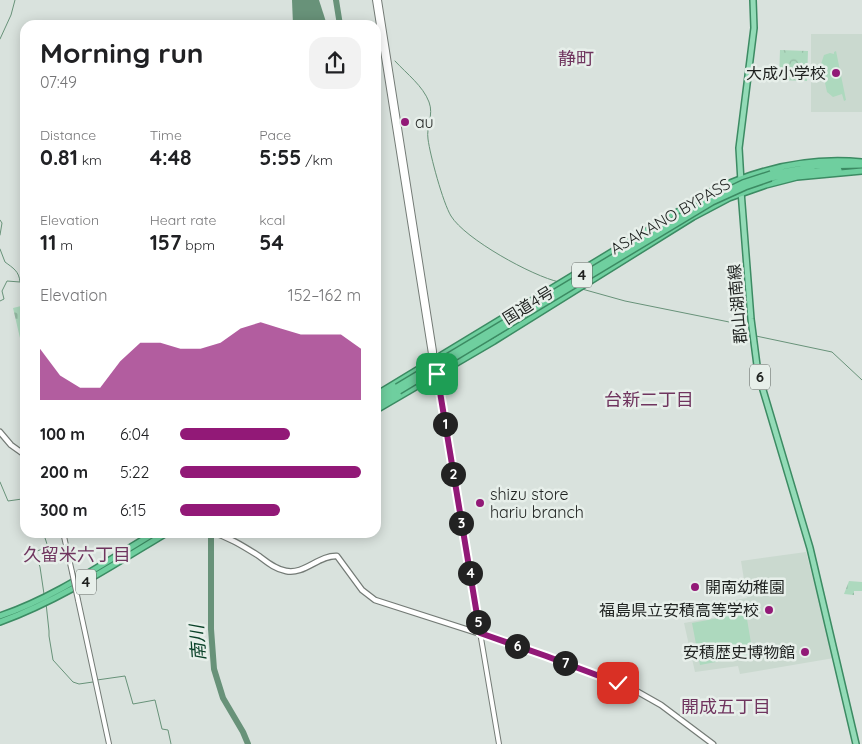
<!DOCTYPE html>
<html lang="en">
<head>
<meta charset="utf-8">
<style>
  body { margin:0; font-family:Quicksand,"Noto Sans JP",sans-serif; background:#f2f2f2; color:#202124; height:100vh; display:flex; flex-direction:column; font-size:19px; white-space:nowrap }
  * { box-sizing:border-box; margin:0 }
  p { font-size:16px; color:#757577 }
  .icon { flex:none; width:28px; height:28px; fill:none; stroke:currentColor; stroke-width:2; stroke-linecap:round; stroke-linejoin:round }
  .map { position:relative; flex:1; overflow:hidden }
  .panel { position:absolute; left:20px; top:20px; width:361px; height:518px; display:flex; flex-direction:column; background:#fff; border-radius:15px; box-shadow:0 2px 12px #0003 }
  .panel>* { flex:none }
  .pin { position:absolute; display:grid; place-items:center; width:42px; height:42px; color:#fff; margin:-21px; border-radius:10px; box-shadow:0 2px 8px #0006 }
  .km { position:absolute; width:25px; height:25px; margin:-12px; border-radius:50%; background:#222; color:#fff; font-size:14px; line-height:25px; text-align:center }
  .round { display:grid; place-items:center; flex:none; width:52px; height:52px; border-radius:15px; background:#f2f2f2 }
  .summary { display:flex; align-items:center; justify-content:space-between; height:85px; padding:0 20px }
  h1 { font-size:28px; font-weight:800; line-height:38px }
  .stats { display:grid; grid-template-columns:repeat(3,1fr); gap:8px; height:85px; padding:5px 20px }
  .stats div { display:grid; align-content:center }
  .stats b { font-size:21px; font-weight:800 }
  .stats small { font-size:14px; font-weight:400 }
  .stats p { font-size:14px }
  .chart { height:140px; padding:10px 20px }
  .chart p { display:flex; justify-content:space-between }
  .chart svg { width:100%; height:90px; margin-top:5px; fill:#921977; opacity:.7 }
  ul { padding:0 20px; list-style:none; font-size:16px }
  li { display:grid; grid-template-columns:80px 60px 1fr; align-items:center; height:38px }
  li i { height:12px; border-radius:6px; background:#921977 }
  .map>svg:first-child { display:block }
  .built { fill:#cad9cf }
  .grass { fill:#add9be }
  .cemetery { fill:url(#cemetery-stones) }
  .park { fill:url(#park-crowns) }
  .water { fill:#689279 }
  .lines { fill:none; stroke-linecap:round; stroke-linejoin:round }
  .stream { stroke:#689279; stroke-width:1 }
  .river { stroke:#689279; stroke-width:6 }
  .tertiary-casing { stroke:#747b76; stroke-width:6 }
  .secondary-casing { stroke:#747b76; stroke-width:7 }
  .primary-casing { stroke:#3c8b63; stroke-width:8 }
  .trunk-casing { stroke:#3c8b63; stroke-width:8 }
  .tertiary { stroke:#fff; stroke-width:4 }
  .secondary { stroke:#fff; stroke-width:4.5 }
  .primary { stroke:#93dbb7; stroke-width:5 }
  .trunk { stroke:#6fcf9f; stroke-width:5 }
  .tertiary-bridge-casing { stroke:#747b76; stroke-width:6; stroke-linecap:butt }
  .trunk-bridge-casing { stroke:#3c8b63; stroke-width:8; stroke-linecap:butt }
  .tertiary-bridge { stroke:#fff; stroke-width:4 }
  .trunk-bridge { stroke:#6fcf9f; stroke-width:5 }
  .route-casing { stroke:#fff; stroke-width:10 }
  .route { stroke:#921977; stroke-width:6 }
  .poi-dot { fill:#921977; stroke:#e7efea; stroke-width:2 }
  .labels { text-anchor:middle; stroke-width:5; stroke-linejoin:round; paint-order:stroke }
  .shield { fill:#e7efea; stroke:#5b605d; stroke-width:1 }
  .shield-label { font-size:15px; font-weight:bold; fill:#1f2220 }
  .poi-label { font-size:16px; fill:#1f2220; stroke:#e7efea; text-anchor:end }
  .street-label { font-size:16px; fill:#1f2220; stroke:#e7efea }
  .neighbourhood-label { font-size:18px; fill:#70355f; stroke:#e7efea }
  .water-label { font-size:18px; font-style:italic; fill:#094128; stroke:#e7efea }
</style>
</head>
<body>
<div class="map">
<svg width="862" height="744" viewBox="0 0 862 744">
  <defs>
    <pattern id="cemetery-stones" width="16" height="16" patternUnits="userSpaceOnUse" patternTransform="scale(1.25)"><rect width="16" height="16" fill="#add9be"/><path d="M2 7V4a2 2 0 0 1 4 0v3zM10 15v-3a2 2 0 0 1 4 0v3z" fill="#94baa3"/></pattern>
    <pattern id="park-crowns" width="20" height="18" patternUnits="userSpaceOnUse" patternTransform="scale(1.25)"><rect width="20" height="18" fill="#add9be"/><path d="M2 6a3 3 0 1 1 6 0M12 15a3 3 0 1 1 6 0" fill="none" stroke="#94baa3"/></pattern>
  </defs>
  <rect width="100%" height="100%" fill="#d9e2dd"/>
  <path class="built" d="M 811,34 L 862,34 L 862,112 L 811,112 Z
    M 806,552 L 834,658 L 740,674 L 738,666 L 695,672 L 684,623 L 718,617 L 716,603 L 747,598 L 741,561 Z"/>
  <path class="grass" d="M 836,51 L 846,100 L 844,101 L 842,94 L 833,97 L 827,92 L 821,64 L 824,55 L 830,53 L 834,54 L 834,52 Z
    M 746,613 L 753,655 L 700,665 L 692,623 Z"/>
  <path class="cemetery" d="M 25,305 L 25,350 L 23,351 L 13,308 Z
    M 849,581 L 862,582 L 862,591 L 854,591 L 854,595 L 844,594 Z"/>
  <path class="park" d="M 780,50 L 808,51 L 807,81 L 779,80 Z"/>
  <path class="water" d="M 292,0 L 319,0 L 327,25 L 293,25 Z"/>
  <g class="lines">
    <path class="stream" d="M 0,39 L 11,15 L 15,0
      M 395,61 C 407,74 423,86 429,102 C 434,115 426,127 428,139 C 430,155 443,203 451,216 C 465,239 532,276 559,282
      M 0,220 L 2,223 L 0,235
      M 0,249 L 5,262 C 13,268 19,271 20,282 L 7,281 L 2,291 L 4,299 L 0,301
      M 582,289 L 625,301 L 749,326
      M 755,328 L 756,336 L 832,352 L 862,380
      M 0,482 L 8,501 L 22,499 L 25,504
      M 43,532 L 48,547 L 37,551 L 35,553 L 40,567 L 44,594
      M 46,603 L 49,631 L 49,636 L 53,660 L 73,682 L 79,684 L 93,682
      M 97,680 L 125,676 L 133,704 L 155,700 L 162,729 L 168,730 L 171,744"/>
    <path class="river" d="M 336,0 L 340,25
      M 211,532 L 211,629 L 214,669 L 223,698 L 243,732 L 248,744"/>
    <defs>
      <path id="tertiary" d="M 375,0 L 431,354 L 434,360
        M 379,0 L 434,351 L 434,361
        M 436,373 L 499,744
        M 63,532 L 72,572
        M 78,600 L 109,744"/>
      <path id="secondary" d="M 0,432 L 11,445 L 25,455
        M 211,532 C 229,537 243,546 259,556 C 267,562 275,569 286,571 C 304,575 319,555 337,556 L 362,590 L 375,600 L 546,655 L 638,692 L 661,705 L 713,744"/>
      <path id="primary" d="M 741,182 L 739,148 L 754,28 L 753,0
        M 741,191 L 751,319 L 758,373 L 810,548 L 856,744"/>
      <path id="trunk" d="M 771,174 L 815,166 L 862,165
        M 771,178 L 802,172 L 839,170
        M 376,395 L 714,190 C 761,168 810,157 862,162
        M 376,399 L 397,387
        M 376,405 L 399,391
        M 376,410 L 494,341 L 693,217 L 729,198 L 766,185 L 797,177 L 862,171
        M 0,616 C 56,597 105,562 156,532
        M 0,622 C 60,600 113,565 168,532"/>
    </defs>
    <use href="#tertiary" class="tertiary-casing"/>
    <use href="#secondary" class="secondary-casing"/>
    <use href="#primary" class="primary-casing"/>
    <use href="#trunk" class="trunk-casing"/>
    <use href="#tertiary" class="tertiary"/>
    <use href="#secondary" class="secondary"/>
    <use href="#primary" class="primary"/>
    <use href="#trunk" class="trunk"/>
    <defs>
      <path id="tertiary-bridge" d="M 72,572 L 78,600"/>
      <path id="trunk-bridge" d="M 397,387 L 710,199 L 743,183 L 771,174
        M 399,391 L 712,202 L 745,187 L 771,178"/>
    </defs>
    <use href="#tertiary-bridge" class="tertiary-bridge-casing"/>
    <use href="#trunk-bridge" class="trunk-bridge-casing"/>
    <use href="#tertiary-bridge" class="tertiary-bridge"/>
    <use href="#trunk-bridge" class="trunk-bridge"/>
  </g>
  <g class="lines">
    <defs>
      <path id="route" d="M 437,374 L 480,633 L 546,656 L 618,683"/>
    </defs>
    <use href="#route" class="route-casing"/>
    <use href="#route" class="route"/>
  </g>
  <g class="poi-dot">
    <circle cx="836" cy="73" r="5"/>
    <circle cx="405" cy="122" r="5"/>
    <circle cx="480" cy="503" r="5"/>
    <circle cx="695" cy="587" r="5"/>
    <circle cx="769" cy="610" r="5"/>
    <circle cx="805" cy="652" r="5"/>
  </g>
  <g class="labels">
    <g class="shield">
      <rect x="572" y="262.5" width="20" height="25" rx="4"/>
      <rect x="750" y="364.5" width="20" height="25" rx="4"/>
      <rect x="76" y="569.5" width="20" height="25" rx="4"/>
    </g>
    <g class="shield-label">
      <text x="582" y="280">4</text>
      <text x="760" y="382">6</text>
      <text x="86" y="587">4</text>
    </g>
    <g class="poi-label">
      <text x="826" y="79">大成小学校</text>
      <text x="415" y="128" text-anchor="start">au</text>
      <text x="490" y="500" text-anchor="start">shizu store<tspan x="490" dy="18">hariu branch</tspan></text>
      <text x="705" y="593" text-anchor="start">開南幼稚園</text>
      <text x="759" y="616">福島県立安積高等学校</text>
      <text x="795" y="658">安積歴史博物館</text>
    </g>
    <g class="street-label">
      <text transform="translate(670 216) rotate(-30)" y="6">ASAKANO BYPASS</text>
      <text transform="translate(737 304) rotate(-95)" y="6">郡山湖南線</text>
      <text transform="translate(528 305) rotate(-32)" y="6">国道4号</text>
    </g>
    <g class="neighbourhood-label">
      <text x="576" y="65">静町</text>
      <text x="649" y="406">台新二丁目</text>
      <text x="77" y="561">久留米六丁目</text>
      <text x="726" y="713">開成五丁目</text>
    </g>
    <g class="water-label">
      <text transform="translate(198 643) rotate(-94)" y="6">南川</text>
    </g>
  </g>
</svg>
<div class="pin" style="left:437px;top:374px;background:#1e9e55"><svg class="icon" aria-label="arrive" viewBox="0 0 24 24"><path d="M6 21V4h12l-3 4 3 4H6"/></svg></div>
<div class="pin" style="left:618px;top:683px;background:#d93025"><svg class="icon" aria-label="check" viewBox="0 0 24 24"><path d="M5 12l5 5 9-10"/></svg></div>
<b class="km" style="left:445px;top:424px">1</b>
<b class="km" style="left:453px;top:474px">2</b>
<b class="km" style="left:461px;top:523px">3</b>
<b class="km" style="left:470px;top:573px">4</b>
<b class="km" style="left:478px;top:622px">5</b>
<b class="km" style="left:517px;top:646px">6</b>
<b class="km" style="left:565px;top:663px">7</b>
<section class="panel">
<div class="summary"><div><h1>Morning run</h1><p>07:49</p></div><a class="round"><svg class="icon" aria-label="share" viewBox="0 0 24 24"><path d="M12 15V3M7 8l5-5 5 5M5 13v7h14v-7"/></svg></a></div>
<div class="stats">
<div><p>Distance</p><b>0.81<small> km</small></b></div>
<div><p>Time</p><b>4:48</b></div>
<div><p>Pace</p><b>5:55<small> /km</small></b></div>
</div>
<div class="stats">
<div><p>Elevation</p><b>11<small> m</small></b></div>
<div><p>Heart rate</p><b>157<small> bpm</small></b></div>
<div><p>kcal</p><b>54</b></div>
</div>
<div class="chart"><p><span>Elevation</span>152–162 m</p>
<svg viewBox="0 0 160 44" preserveAspectRatio="none"><path d="M0 44V19L10 32L20 38L30 38L40 25L50 16L60 16L70 19L80 19L90 16L100 9L110 6L120 9L130 12L140 12L150 12L160 19V44z"/></svg>
</div>
<ul>
<li><b>100 m</b>6:04<i style="width:61%"></i></li>
<li><b>200 m</b>5:22<i style="width:100%"></i></li>
<li><b>300 m</b>6:15<i style="width:55%"></i></li>
</ul>
</section>
</div>
</body>
</html>
